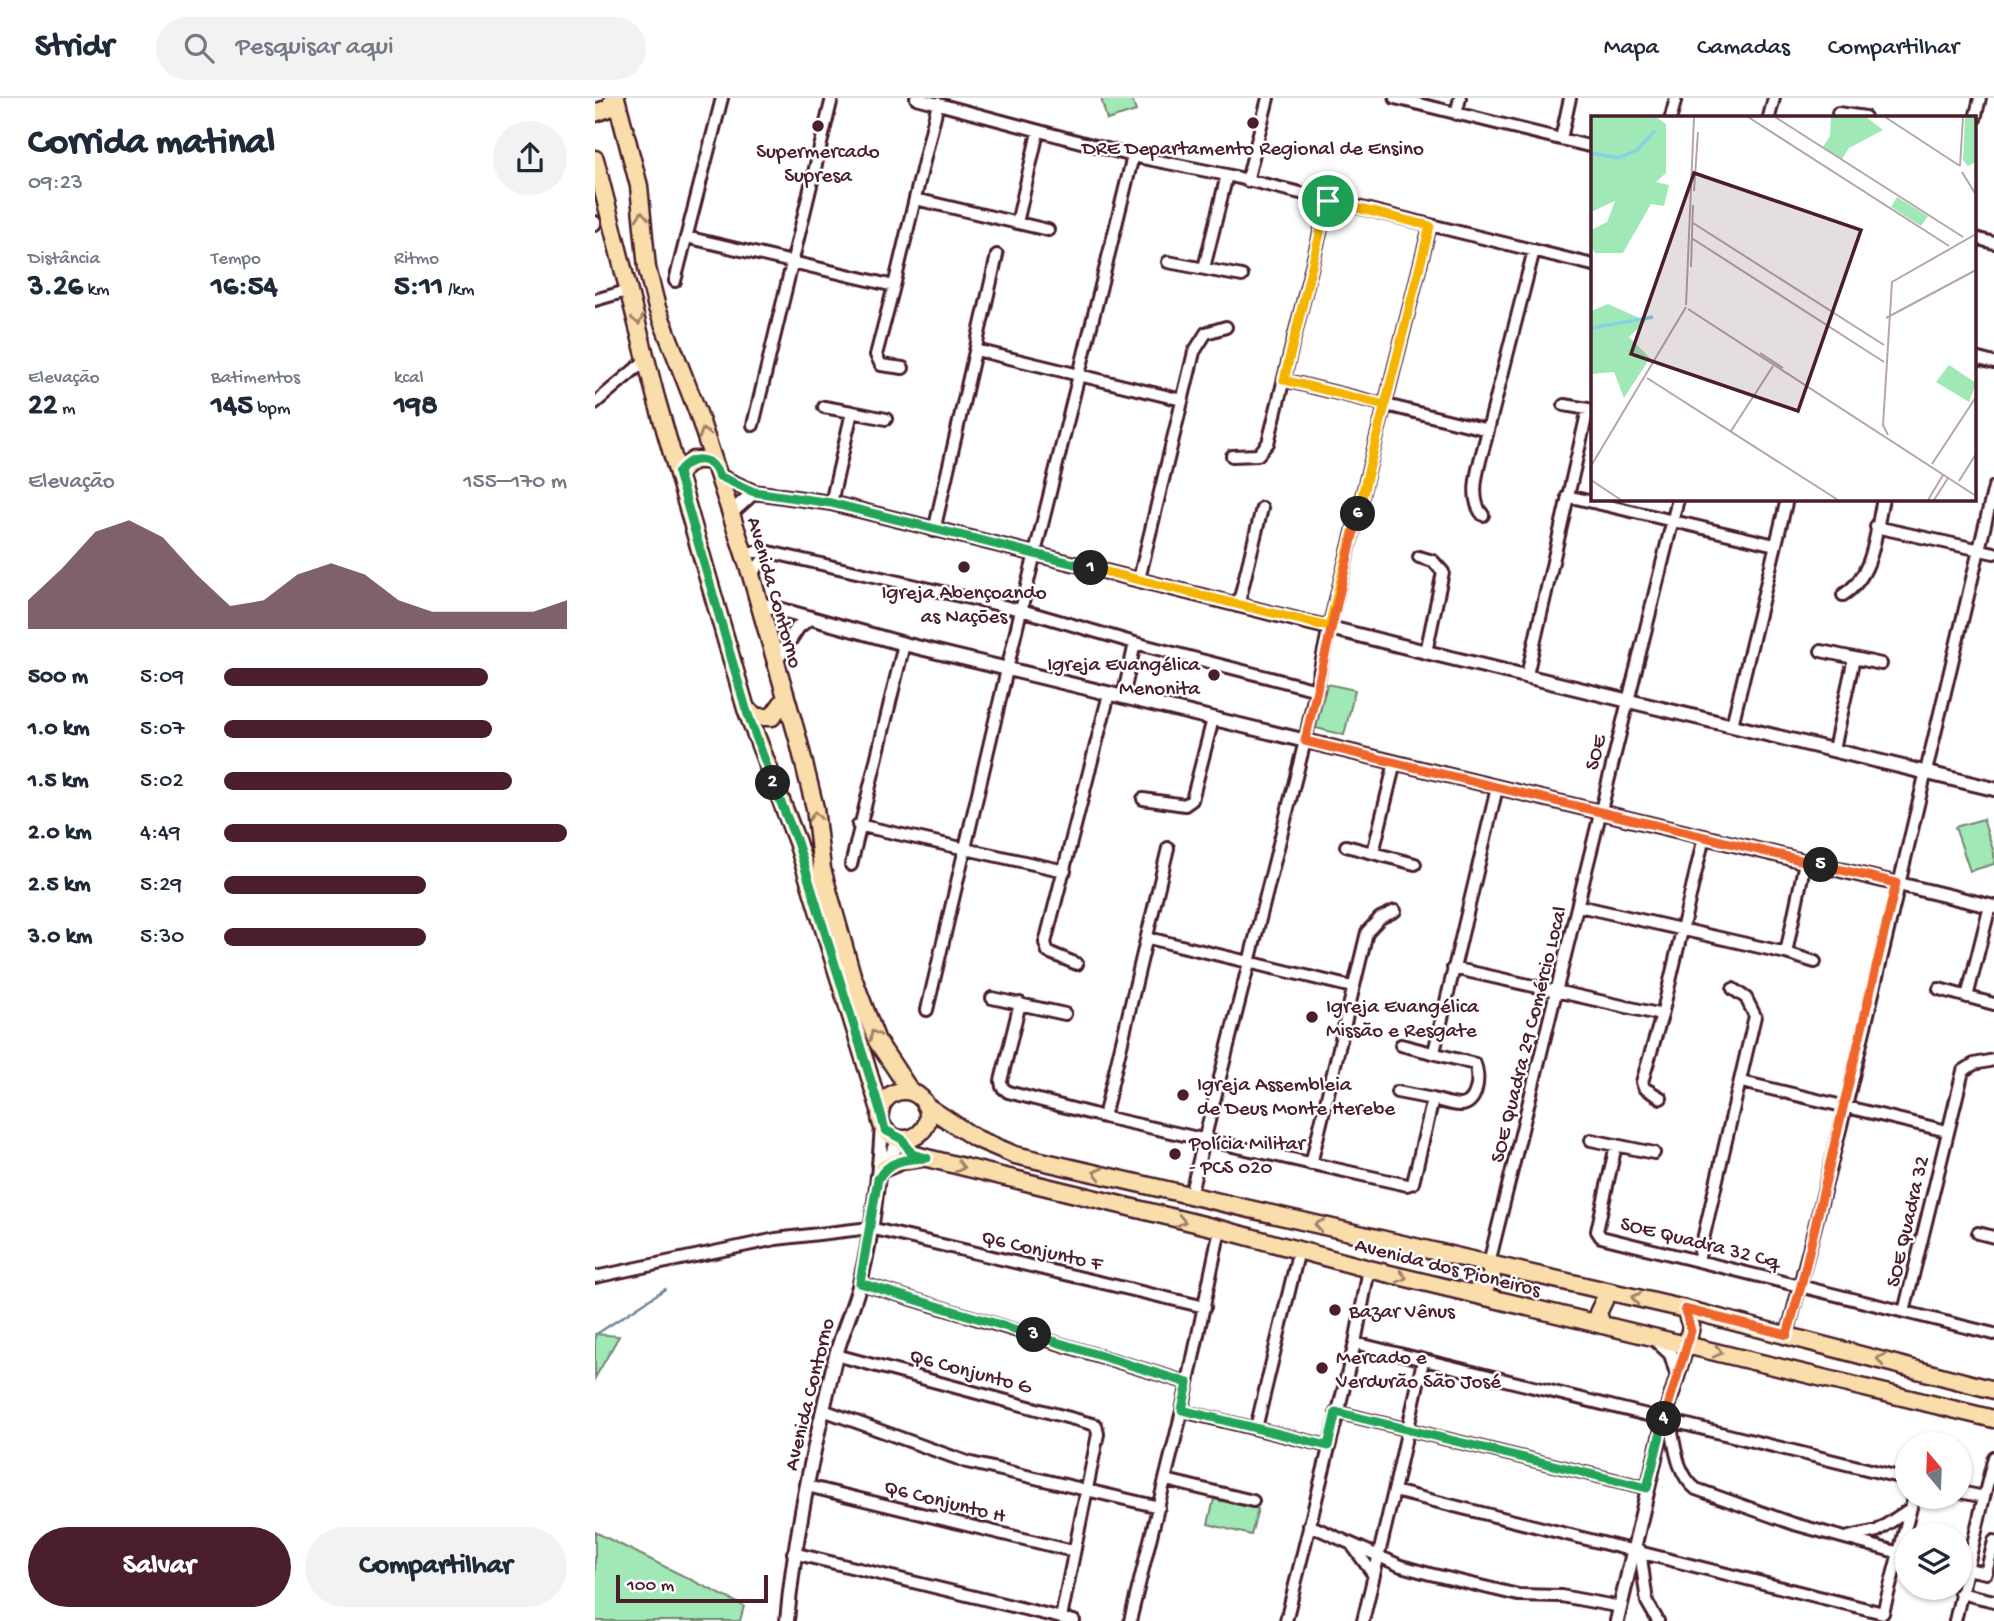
<!DOCTYPE html>
<html lang="pt">
<head>
<meta charset="utf-8">
<style>
  body { margin:0; font-family:"Gochi Hand",sans-serif; background:#f2f2f3; color:#1f2937; height:100vh; display:flex; flex-direction:column; font-size:26px; white-space:nowrap }
  * { box-sizing:border-box; margin:0 }
  p { font-size:23px; color:#747a83 }
  .icon { flex:none; width:38px; height:38px; fill:none; stroke:currentColor; stroke-width:2; stroke-linecap:round; stroke-linejoin:round }
  .map { position:relative; flex:1; overflow:hidden }
  .drawer { display:flex; flex-direction:column; background:#fff; width:595px }
  .drawer>* { flex:none }
  .needle { width:46px; rotate:341deg }
  .controls { position:absolute; left:1300px; top:1334px; display:grid; gap:14px }
  .controls a { display:grid; place-items:center; width:77px; height:77px; border-radius:50%; background:#fff; box-shadow:0 2px 5px #0004; font-size:35px }
  .scale { position:absolute; left:21px; bottom:18px; width:152px; box-sizing:border-box; padding-left:7px; border:4px solid #4a1f2b; border-top:0; font-size:19px; line-height:24px; white-space:nowrap; color:#4a1f2b; -webkit-text-stroke:5px #fff; paint-order:stroke }
  .pin { position:absolute; display:grid; place-items:center; width:60px; height:60px; color:#fff; margin:-30px; border:4px solid #fff; border-radius:50%; box-shadow:0 2px 7px #0007 }
  .km { position:absolute; width:35px; height:35px; margin:-18px; border-radius:50%; background:#222; color:#fff; font-size:19px; line-height:35px; text-align:center }
  .round { display:grid; place-items:center; flex:none; width:74px; height:74px; border-radius:37px; background:#f2f2f3 }
  .headline { display:flex; align-items:center; justify-content:space-between; height:119px; padding:0 28px }
  h1 { font-size:38px; font-weight:700; line-height:52px }
  .metrics { display:grid; grid-template-columns:repeat(3,1fr); gap:10px; height:119px; padding:7px 28px }
  .metrics div { display:grid; align-content:center }
  .metrics b { font-size:30px; font-weight:700 }
  .metrics small { font-size:19px; font-weight:400 }
  .metrics p { font-size:19px }
  .chart { height:196px; padding:14px 28px }
  .chart p { display:flex; justify-content:space-between }
  .chart svg { width:100%; height:126px; margin-top:7px; fill:#4a1f2b; opacity:.7 }
  .cta { display:flex; gap:14px; margin-top:auto; padding:14px 28px }
  .cta a { flex:1; height:80px; border-radius:42px; background:#4a1f2b; color:#fff; font-size:28px; font-weight:700; line-height:80px; text-align:center }
  .cta a+a { background:#f2f2f3; color:#1f2937 }
  ul { padding:0 28px; list-style:none; font-size:23px }
  li { display:grid; grid-template-columns:112px 84px 1fr; align-items:center; height:52px }
  li i { height:18px; border-radius:9px; background:#4a1f2b }
  header { display:flex; align-items:center; gap:42px; box-sizing:border-box; height:98px; padding:0 35px; background:#fff; border-bottom:2px solid #e0e1e3 }
  header strong { font-size:33px }
  nav { display:flex; gap:38px; margin-inline-start:auto; font-size:24px }
  .search { width:490px; height:63px; background:#f2f2f3; display:flex; align-items:center; gap:18px; box-sizing:border-box; padding:0 24px; border-radius:38px; color:#747a83; font-size:26px }
  main { display:flex; flex:1; min-height:0 }
  .map>svg:first-child { display:block }
  .green { fill:#a0e9b7; stroke:#758471; stroke-width:2 }
  .lines { fill:none; stroke-linecap:round; stroke-linejoin:round }
  .stream { stroke:#6d8b99; stroke-width:2.5 }
  .minor-casing { stroke:#4a1f2b; stroke-width:16 }
  .tertiary-casing { stroke:#4a1f2b; stroke-width:18 }
  .primary-casing { stroke:#4a1f2b; stroke-width:21 }
  .minor { stroke:#fff; stroke-width:10 }
  .tertiary { stroke:#fff; stroke-width:12 }
  .primary { stroke:#f9deab; stroke-width:16 }
  .oneway { stroke:#a27e6b }
  .split-1-casing { stroke:#fff; stroke-width:14 }
  .split-2-casing { stroke:#fff; stroke-width:14 }
  .split-3-casing { stroke:#fff; stroke-width:14 }
  .split-4-casing { stroke:#fff; stroke-width:14 }
  .split-5-casing { stroke:#fff; stroke-width:14 }
  .split-6-casing { stroke:#fff; stroke-width:14 }
  .split-7-casing { stroke:#fff; stroke-width:14 }
  .split-1 { stroke:#f5b400; stroke-width:9 }
  .split-2 { stroke:#22a559; stroke-width:9 }
  .split-3 { stroke:#22a559; stroke-width:9 }
  .split-4 { stroke:#22a559; stroke-width:9 }
  .split-5 { stroke:#f0652b; stroke-width:9 }
  .split-6 { stroke:#f0652b; stroke-width:9 }
  .split-7 { stroke:#f5b400; stroke-width:9 }
  .poi-dot { fill:#4a1f2b; stroke:#fff; stroke-width:2.5 }
  .labels { text-anchor:middle; stroke-width:5; stroke-linejoin:round; paint-order:stroke }
  .poi-label { font-size:21px; fill:#4a1f2b; stroke:#fff; text-anchor:start }
  .street-label { font-size:21px; fill:#4a1f2b; stroke:#fff }
  .inset-river { fill:none; stroke:#85d3e3; stroke-width:3.5 }
  .inset-road { fill:none; stroke:#b7a5aa; stroke-width:2 }
  .view { fill:#4a1f2b; fill-opacity:0.15; stroke:#4a1f2b; stroke-width:3.5 }
  .inset-edge { fill:none; stroke:#4a1f2b; stroke-width:3.5 }
</style>
</head>
<body>
<header>
<strong>Stridr</strong>
<div class="search"><svg class="icon" aria-label="search" viewBox="0 0 24 24"><circle cx="10" cy="10" r="6"/><path d="M15 15l6 6"/></svg>Pesquisar aqui</div>
<nav><a>Mapa</a><a>Camadas</a><a>Compartilhar</a></nav>
</header>
<main>
<section class="drawer">
<div class="headline"><div><h1>Corrida matinal</h1><p>09:23</p></div><a class="round"><svg class="icon" aria-label="share" viewBox="0 0 24 24"><path d="M12 15V3M7 8l5-5 5 5M5 13v7h14v-7"/></svg></a></div>
<div class="metrics">
<div><p>Distância</p><b>3.26<small> km</small></b></div>
<div><p>Tempo</p><b>16:54</b></div>
<div><p>Ritmo</p><b>5:11<small> /km</small></b></div>
</div>
<div class="metrics">
<div><p>Elevação</p><b>22<small> m</small></b></div>
<div><p>Batimentos</p><b>145<small> bpm</small></b></div>
<div><p>kcal</p><b>198</b></div>
</div>
<div class="chart"><p><span>Elevação</span>155–170 m</p>
<svg viewBox="0 0 160 44" preserveAspectRatio="none"><path d="M0 44V34L10 23L20 10L30 6L40 12L50 25L60 36L70 34L80 25L90 21L100 25L110 34L120 38L130 38L140 38L150 38L160 34V44z"/></svg>
</div>
<ul>
<li><b>500 m</b>5:09<i style="width:77%"></i></li>
<li><b>1.0 km</b>5:07<i style="width:78%"></i></li>
<li><b>1.5 km</b>5:02<i style="width:84%"></i></li>
<li><b>2.0 km</b>4:49<i style="width:100%"></i></li>
<li><b>2.5 km</b>5:29<i style="width:59%"></i></li>
<li><b>3.0 km</b>5:30<i style="width:59%"></i></li>
</ul>
<div class="cta"><a>Salvar</a><a>Compartilhar</a></div>
</section>
<div class="map">
<svg width="1399" height="1523" viewBox="0 0 1399 1523">
  <rect width="100%" height="100%" fill="#fff"/>
  <filter id="ink" filterUnits="userSpaceOnUse"><feTurbulence type="fractalNoise" baseFrequency=".0143" numOctaves="2"/><feDisplacementMap in="SourceGraphic" scale="14" xChannelSelector="R" yChannelSelector="G"/><feConvolveMatrix kernelMatrix="1 2 1 2 8 2 1 2 1" color-interpolation-filters="sRGB"/></filter>
  <g filter="url(#ink)">
    <path class="green" d="M 506,0 L 536,0 L 541,13 L 512,22 Z
      M 732,586 L 760,592 L 749,637 L 721,630 Z
      M 1388,721 L 1399,755 L 1399,766 L 1375,773 L 1360,729 Z
      M 0,1236 L 24,1238 L 0,1280 Z
      M 619,1401 L 663,1411 L 656,1437 L 613,1426 Z
      M 0,1434 L 149,1508 L 145,1523 L 0,1523 Z"/>
    <g class="lines">
      <path class="stream" d="M 0,1237 L 70,1191"/>
      <defs>
        <path id="minor" d="M 321,0 L 538,58 L 632,77 L 998,167
          M 800,0 L 998,49
          M 1243,15 L 1270,19
          M 861,16 L 865,0
          M 1076,19 L 1081,0
          M 1174,19 L 1179,0
          M 1380,21 L 1385,0
          M 966,41 L 975,0
          M 652,83 L 673,0
          M 320,101 L 453,132
          M 0,124 L 0,126
          M 422,125 L 443,34
          M 91,139 L 299,188 L 343,5
          M 1380,140 L 1399,145
          M 573,164 L 647,178
          M 609,170 L 632,77
          M 80,183 L 127,0
          M 299,188 L 281,257 L 286,267 L 308,270
          M 0,202 L 35,192
          M 381,252 L 587,302
          M 1380,260 L 1399,265
          M 689,282 L 893,332 L 939,152
          M 0,305 L 52,261
          M 229,309 L 257,314
          M 158,327 L 237,0
          M 637,358 L 663,357 L 673,345 L 733,103
          M 972,398 L 1180,447
          M 236,405 L 257,314 L 291,321
          M 888,417 C 870,398 888,356 893,332
          M 1281,429 L 1399,455
          M 339,433 L 402,157
          M 149,454 L 174,454 L 156,477
          M 174,454 L 426,512 L 540,545 L 722,592
          M 824,459 L 838,463 L 848,474 L 831,554
          M 544,481 L 599,254 L 611,235 L 631,229
          M 1248,497 C 1280,477 1280,435 1288,401
          M 643,508 L 667,410
          M 1226,553 L 1259,560 L 1239,651
          M 1259,560 L 1286,566
          M 932,577 L 993,311 L 969,307
          M 528,599 L 540,545
          M 1137,627 L 1192,401
          M 548,701 L 590,707 L 597,702 L 618,621
          M 263,727 L 470,773
          M 751,748 L 820,766
          M 778,755 L 800,664
          M 256,767 L 309,546
          M 984,808 L 1191,855 L 1210,764
          M 553,840 L 757,889
          M 1191,855 L 1220,864
          M 482,866 L 453,854 L 450,845 L 514,596
          M 858,870 L 1067,917
          M 1344,891 L 1399,906
          M 1372,899 L 1395,808
          M 397,900 L 470,916
          M 425,905 L 406,983 L 407,989 L 413,994 L 509,1019 L 812,1087 L 818,1085 L 838,1001 C 846,1003 856,1007 865,1007 C 883,1007 885,978 880,966 L 806,947
          M 332,912 L 426,512 L 538,58
          M 839,954 L 902,690
          M 1147,984 L 1352,1033
          M 802,994 L 838,1001
          M 1066,1000 L 1049,990 L 1047,984 L 1067,917 L 1109,739
          M 509,1019 L 573,750
          M 996,1042 L 1059,1055
          M 1021,1047 L 1002,1133 L 1006,1139 L 1399,1236
          M 716,1066 L 772,834 L 785,820 L 800,813
          M 595,1098 L 710,643 L 734,529 L 835,128
          M 1383,1135 L 1399,1139
          M 1103,1163 L 1160,918 L 1151,900 L 1138,891
          M 894,1165 L 1083,401
          M 0,1179 L 181,1141 L 275,1130 L 610,1209
          M 265,1185 L 593,1285
          M 1309,1214 L 1368,973 L 1379,966 L 1399,962
          M 1192,1237 L 1251,1008 L 1399,389
          M 760,1245 L 1312,1381
          M 241,1257 L 501,1327 L 503,1336 L 466,1520
          M 828,1263 L 799,1393 L 1288,1515 L 1319,1398
          M 228,1312 L 372,1364 L 564,1409
          M 587,1313 L 733,1348
          M 741,1314 L 1052,1390
          M 1075,1324 C 1080,1347 1081,1375 1101,1391 L 1199,1426 L 1312,1457
          M 661,1330 L 704,1152
          M 571,1382 L 658,1403
          M 212,1388 L 478,1453
          M 1365,1394 L 1389,1399 L 1399,1359
          M 714,1427 L 806,1468 L 835,1476 L 923,1497 L 966,1498 L 1026,1509
          M 1254,1439 L 1282,1433 L 1315,1411
          M 757,1447 L 778,1476
          M 1045,1452 L 1052,1504 L 1063,1523
          M 198,1455 L 479,1523
          M 1368,1470 L 1391,1475 L 1399,1443
          M 1365,1495 L 1399,1503
          M 535,1523 L 587,1313 L 625,1131
          M 691,1523 L 760,1245 L 774,1171
          M 768,1523 L 799,1393
          M 1360,1523 L 1389,1399"/>
        <path id="tertiary" d="M 124,378 L 159,394 L 236,405 L 831,554 L 1399,691
          M 137,414 L 159,394
          M 162,505 L 309,546 L 1399,809
          M 179,566 L 203,529 L 212,522
          M 288,1072 L 305,1041
          M 1061,1242 L 1076,1256 L 1082,1276
          M 192,1523 C 200,1434 219,1348 240,1261 C 246,1236 258,1211 265,1185 C 278,1134 284,1080 287,1027
          M 1022,1523 L 1069,1322 L 1092,1247"/>
        <path id="primary" d="M 21,0 L 44,88 L 52,170 L 62,210 L 103,315 L 156,477 L 203,641 L 220,710 L 227,771 L 257,877 L 282,943 L 316,994
          M 0,15 L 14,10 L 19,0
          M 0,61 L 61,300 L 151,611 L 202,744 L 285,1012
          M 83,375 L 99,362 L 112,362 L 120,367
          M 151,611 L 162,619 L 177,619 L 190,601
          M285 1017a24 24 0 1 1 48 0a24 24 0 1 1-48 0Z
          M 330,1007 L 380,1040 L 420,1057 L 1090,1211 L 1399,1292
          M 307,1041 L 317,1056 L 332,1060 L 625,1131 L 774,1171 L 1399,1321
          M 289,1070 L 306,1063 L 327,1060
          M 876,1195 C 891,1191 902,1181 894,1165
          M 1090,1211 L 1096,1228 L 1092,1247
          M 1007,1227 L 1003,1215 L 1013,1194"/>
      </defs>
      <use href="#minor" class="minor-casing"/>
      <use href="#tertiary" class="tertiary-casing"/>
      <use href="#primary" class="primary-casing"/>
      <use href="#minor" class="minor"/>
      <use href="#tertiary" class="tertiary"/>
      <use href="#primary" class="primary"/>
    </g>
    <defs><path id="oneway-chevron" d="M-2-3.5L2.5 0L-2 3.5" fill="none" stroke-width="1.6" stroke-linecap="round" stroke-linejoin="round" transform="scale(1.75)"/></defs>
    <g class="oneway">
      <use href="#oneway-chevron" transform="translate(47 118) rotate(-94)"/>
      <use href="#oneway-chevron" transform="translate(43 222) rotate(77)"/>
      <use href="#oneway-chevron" transform="translate(109 335) rotate(-108)"/>
      <use href="#oneway-chevron" transform="translate(220 718) rotate(-96)"/>
      <use href="#oneway-chevron" transform="translate(279 937) rotate(-117)"/>
      <use href="#oneway-chevron" transform="translate(365 1069) rotate(14)"/>
      <use href="#oneway-chevron" transform="translate(503 1075) rotate(-166)"/>
      <use href="#oneway-chevron" transform="translate(586 1123) rotate(12)"/>
      <use href="#oneway-chevron" transform="translate(724 1127) rotate(-167)"/>
      <use href="#oneway-chevron" transform="translate(807 1179) rotate(13)"/>
      <use href="#oneway-chevron" transform="translate(1041 1200) rotate(-167)"/>
      <use href="#oneway-chevron" transform="translate(1123 1254) rotate(13)"/>
      <use href="#oneway-chevron" transform="translate(1286 1261) rotate(-165)"/>
    </g>
  </g>
  <g class="lines" filter="url(#ink)">
    <defs>
      <path id="split-1" d="M 496,470 L 734,529 L 835,128 L 733,103"/>
      <path id="split-2" d="M 178,685 L 151,611 L 83,375 C 96,357 116,357 124,378 L 159,394 L 236,405 L 496,470"/>
      <path id="split-3" d="M 178,685 L 202,744 L 285,1012 L 290,1032 L 307,1041 L 317,1056 L 332,1060 C 311,1061 294,1062 283,1081 L 265,1185 L 439,1237"/>
      <path id="split-4" d="M 439,1237 L 593,1285 L 587,1312 L 733,1348 L 741,1314 L 1052,1390 L 1069,1321"/>
      <path id="split-5" d="M 1069,1321 L 1096,1233 L 1090,1211 L 1192,1237 L 1206,1188 L 1301,785 L 1226,767"/>
      <path id="split-6" d="M 763,416 L 710,643 L 1226,767"/>
      <path id="split-7" d="M 733,103 L 689,282 L 790,307 L 763,416"/>
    </defs>
    <use href="#split-1" class="split-1-casing"/>
    <use href="#split-2" class="split-2-casing"/>
    <use href="#split-3" class="split-3-casing"/>
    <use href="#split-4" class="split-4-casing"/>
    <use href="#split-5" class="split-5-casing"/>
    <use href="#split-6" class="split-6-casing"/>
    <use href="#split-7" class="split-7-casing"/>
    <use href="#split-1" class="split-1"/>
    <use href="#split-2" class="split-2"/>
    <use href="#split-3" class="split-3"/>
    <use href="#split-4" class="split-4"/>
    <use href="#split-5" class="split-5"/>
    <use href="#split-6" class="split-6"/>
    <use href="#split-7" class="split-7"/>
  </g>
  <g class="poi-dot">
    <circle cx="658" cy="25" r="7"/>
    <circle cx="223" cy="28" r="7"/>
    <circle cx="369" cy="469" r="7"/>
    <circle cx="619" cy="577" r="7"/>
    <circle cx="717" cy="919" r="7"/>
    <circle cx="588" cy="997" r="7"/>
    <circle cx="580" cy="1056" r="7"/>
    <circle cx="740" cy="1212" r="7"/>
    <circle cx="727" cy="1270" r="7"/>
  </g>
  <g class="labels">
    <g class="poi-label">
      <text x="658" y="56" text-anchor="middle">DRE Departamento Regional de Ensino</text>
      <text x="223" y="59" text-anchor="middle">Supermercado<tspan x="223" dy="24">Supresa</tspan></text>
      <text x="369" y="500" text-anchor="middle">Igreja Abençoando<tspan x="369" dy="24">as Nações</tspan></text>
      <text x="605" y="572" text-anchor="end">Igreja Evangélica<tspan x="605" dy="24">Menonita</tspan></text>
      <text x="731" y="914">Igreja Evangélica<tspan x="731" dy="24">Missão e Resgate</tspan></text>
      <text x="602" y="992">Igreja Assembleia<tspan x="602" dy="24">de Deus Monte Herebe</tspan></text>
      <text x="594" y="1051">Polícia Militar<tspan x="594" dy="24">- PCS 020</tspan></text>
      <text x="754" y="1219">Bazar Vênus</text>
      <text x="741" y="1265">Mercado e<tspan x="741" dy="24">Verdurão São José</tspan></text>
    </g>
    <g class="street-label">
      <text transform="translate(181 494) rotate(74)" y="7">Avenida Contorno</text>
      <text transform="translate(999 654) rotate(-76)" y="7">SOE</text>
      <text transform="translate(932 936) rotate(-76)" y="7">SOE Quadra 29 Comércio Local</text>
      <text transform="translate(1311 1123) rotate(-77)" y="7">SOE Quadra 32</text>
      <text transform="translate(1105 1143) rotate(14)" y="7">SOE Quadra 32 Cq</text>
      <text transform="translate(447 1151) rotate(13)" y="7">Q6 Conjunto F</text>
      <text transform="translate(853 1168) rotate(14)" y="7">Avenida dos Pioneiros</text>
      <text transform="translate(376 1272) rotate(15)" y="7">Q6 Conjunto G</text>
      <text transform="translate(213 1296) rotate(-76)" y="7">Avenida Contorno</text>
      <text transform="translate(350 1402) rotate(14)" y="7">Q6 Conjunto H</text>
    </g>
  </g>
  <g transform="translate(996 18)">
    <rect width="385" height="385" fill="#fff"/>
    <path d="M 0,1 L 65,1 L 75,8 L 75,57 L 65,66 L 78,69 L 73,90 L 60,88 L 32,137 L 4,137 L 0,131 L 0,114 L 16,106 L 24,85 L 0,96 ZM 240,1 L 275,1 L 292,14 L 258,32 L 251,43 L 232,31 L 239,20 ZM 374,1 L 385,1 L 385,46 L 377,50 L 372,44 ZM 306,81 L 337,100 L 330,110 L 300,91 ZM 17,188 L 55,205 L 38,221 L 59,242 L 33,282 L 23,256 L 0,258 L 0,195 ZM 358,249 L 385,267 L 378,286 L 345,266 Z" fill="#a0e9b7"/>
    <path class="inset-river" d="M 0,37 L 27,42 L 46,34 L 64,15M 0,212 L 62,201"/>
    <path class="inset-road" d="M 157,1 L 358,130M 184,1 L 372,121M 294,1 L 369,50M 369,50 L 372,1M 371,56 L 385,79M 103,75 L 107,16M 102,107 L 293,229M 102,123 L 293,246M 100,151 L 102,89M 95,189 L 103,1M 97,193 L 385,380M 295,202 L 385,154M 169,237 L 192,252M 56,262 L 247,384M 140,315 L 182,250M 297,319 L 292,309 L 301,166 L 385,118M 341,348 L 385,281M 0,350 L 95,191M 0,364 L 30,384M 368,365 L 385,338M 337,384 L 352,359M 343,384 L 357,362"/>
    <path class="view" d="M 103,57 L 270,114 L 207,295 L 40,238 Z"/>
    <rect width="385" height="385" class="inset-edge"/>
  </g>
</svg>
<div class="controls">
<a><svg class="needle" viewBox="-14 -14 28 28"><path d="M0-13l5 13h-10z" fill="#e53935"/><path d="M0 13l5-13h-10z" fill="#747a83"/></svg></a>
<a><svg class="icon" aria-label="layers" viewBox="0 0 24 24"><path d="M12 4l9 5-9 5-9-5zM3 14l9 5 9-5"/></svg></a>
</div>
<div class="scale">100 m</div>
<div class="pin" style="left:733px;top:103px;background:#1e9e55"><svg class="icon" aria-label="arrive" viewBox="0 0 24 24"><path d="M6 21V4h12l-3 4 3 4H6"/></svg></div>
<b class="km" style="left:496px;top:470px">1</b>
<b class="km" style="left:178px;top:685px">2</b>
<b class="km" style="left:439px;top:1237px">3</b>
<b class="km" style="left:1069px;top:1321px">4</b>
<b class="km" style="left:1226px;top:767px">5</b>
<b class="km" style="left:763px;top:416px">6</b>
</div>
</main>
</body>
</html>
